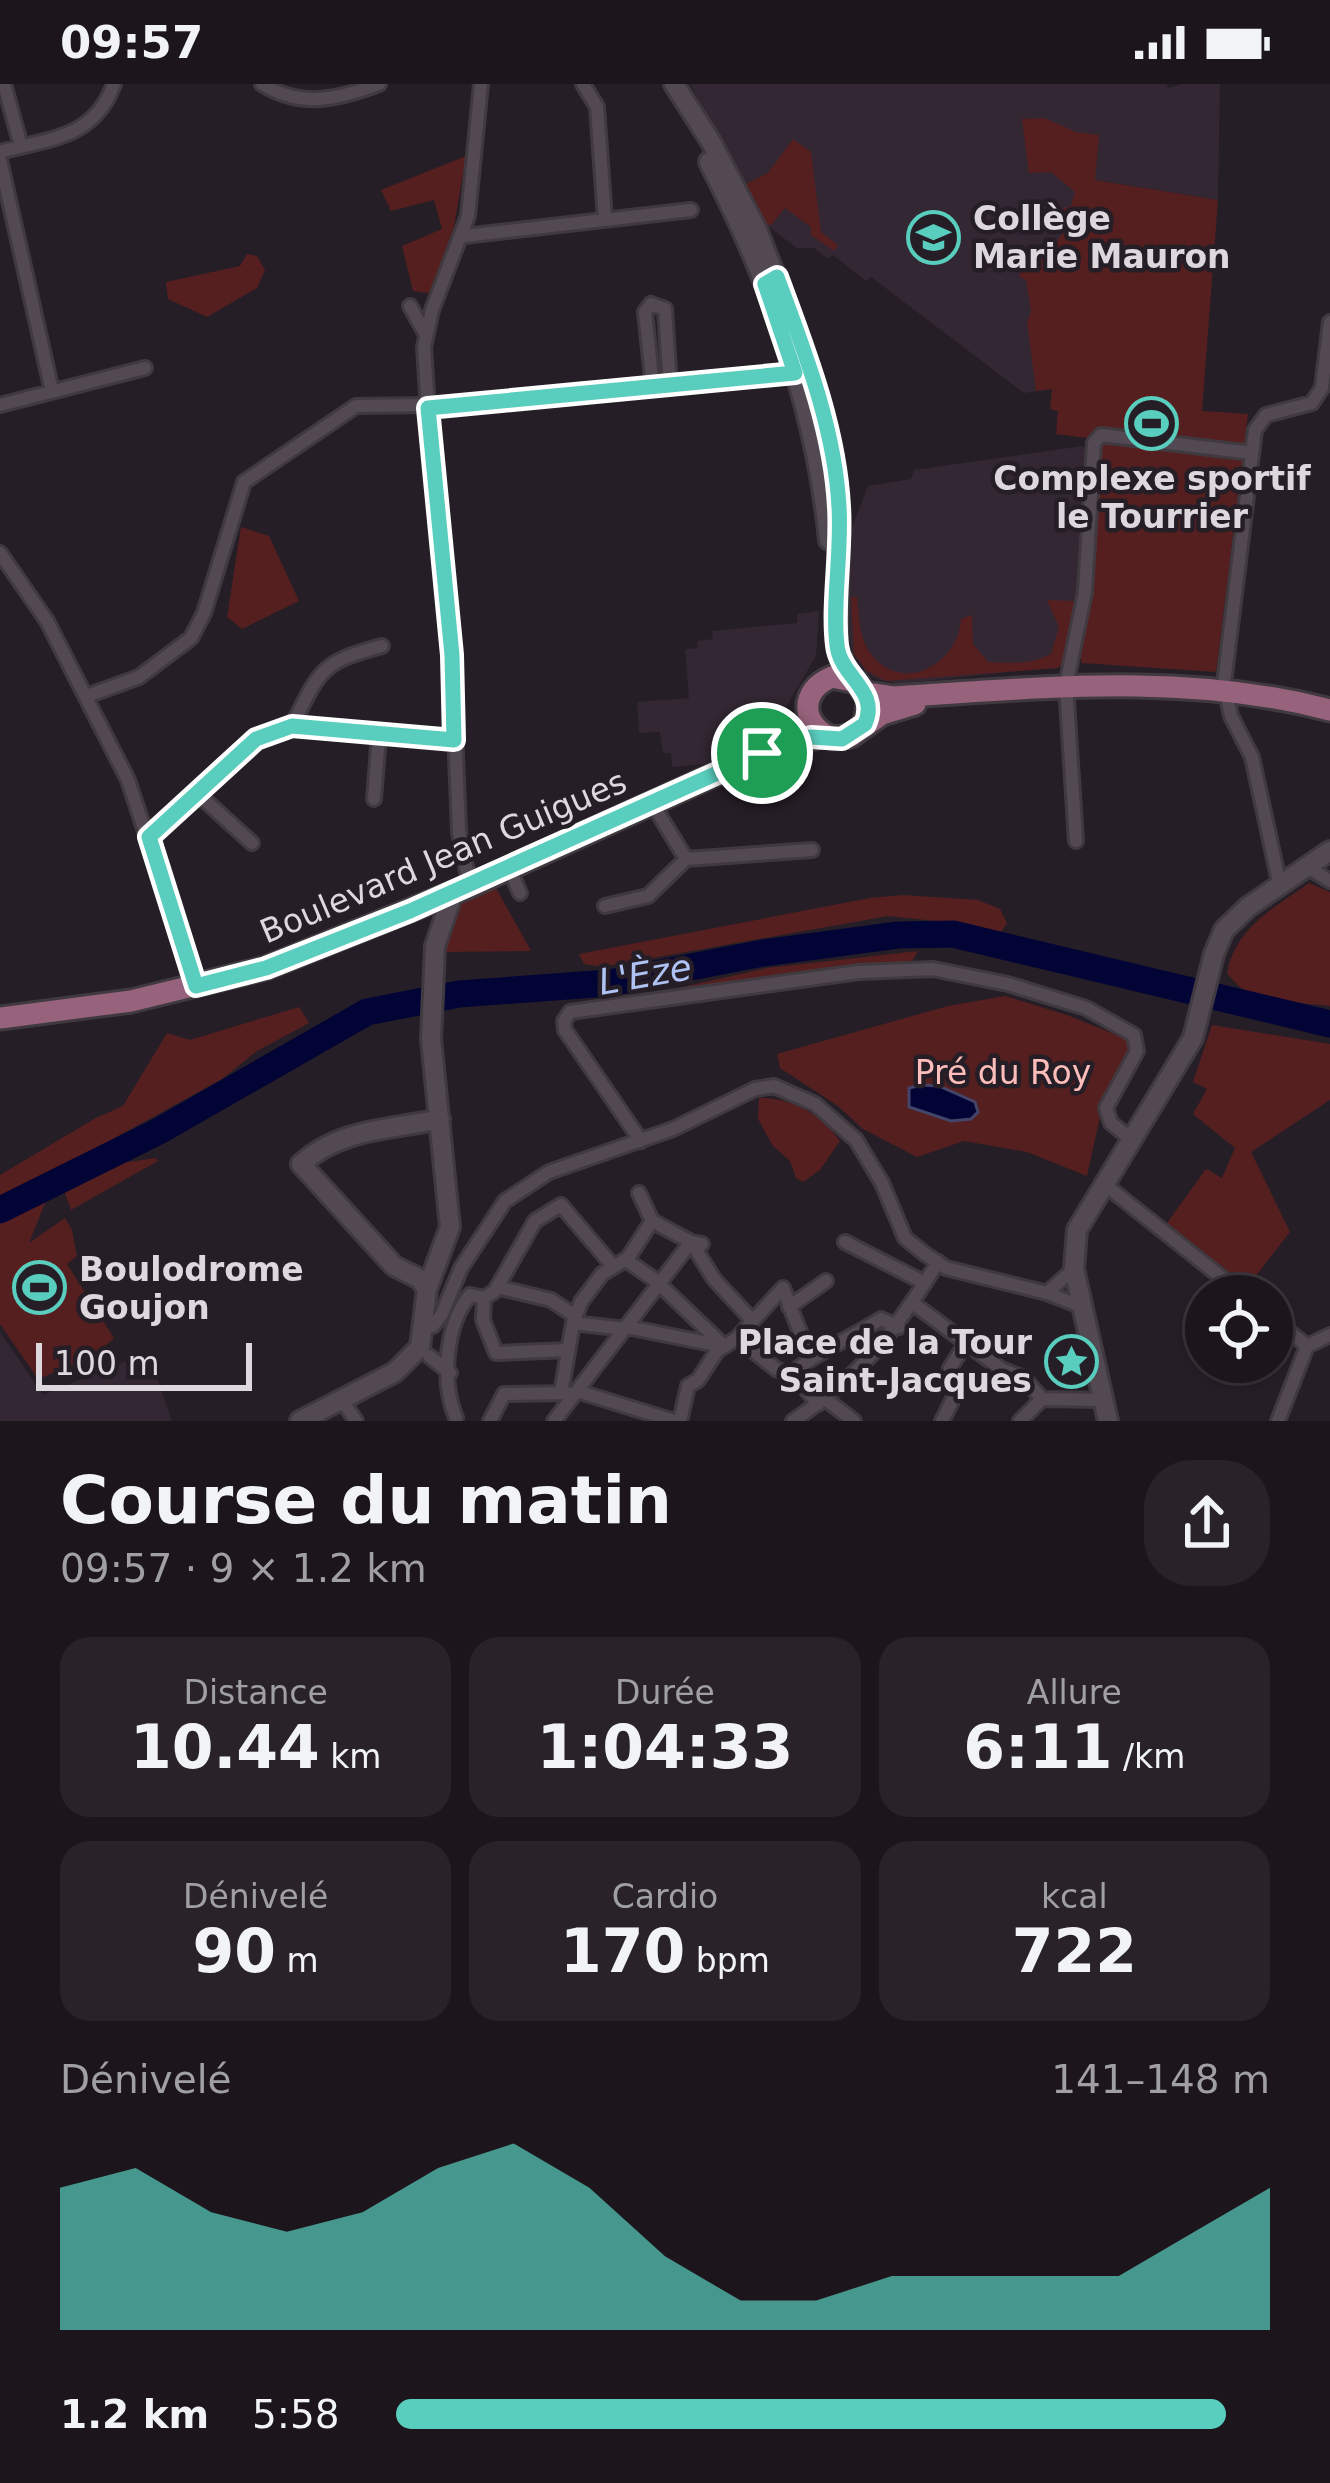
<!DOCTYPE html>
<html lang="fr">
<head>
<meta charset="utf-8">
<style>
  body { margin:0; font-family:"DejaVu Sans",sans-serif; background:#292329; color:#f1f3f6; height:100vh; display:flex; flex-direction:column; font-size:45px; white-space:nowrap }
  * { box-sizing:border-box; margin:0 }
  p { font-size:39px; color:#a09fa3 }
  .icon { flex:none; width:66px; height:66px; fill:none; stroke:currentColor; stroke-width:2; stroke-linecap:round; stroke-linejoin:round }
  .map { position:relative; height:1337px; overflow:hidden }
  .panel { display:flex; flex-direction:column; background:#1c161c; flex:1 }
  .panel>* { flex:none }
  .fabs { position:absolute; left:1185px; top:1191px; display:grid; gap:24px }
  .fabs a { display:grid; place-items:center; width:108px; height:108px; border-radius:50%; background:#1c161c; box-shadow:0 3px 9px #0004,0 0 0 3px #3a353b; font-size:60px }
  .scale { position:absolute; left:36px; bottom:30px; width:216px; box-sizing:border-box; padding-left:12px; border:6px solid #ddd8dd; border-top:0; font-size:33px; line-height:42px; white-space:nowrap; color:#ddd8dd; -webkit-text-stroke:9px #261e26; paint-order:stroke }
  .pin { position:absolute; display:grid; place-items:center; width:102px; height:102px; color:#fff; margin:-51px; border:6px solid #fff; border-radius:50%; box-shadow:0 3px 12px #0007 }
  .round { display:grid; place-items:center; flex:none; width:126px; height:126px; border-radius:48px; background:#292329 }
  .headline { display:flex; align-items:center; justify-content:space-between; height:204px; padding:0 60px }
  h1 { font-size:66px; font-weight:700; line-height:90px }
  .metrics { display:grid; grid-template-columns:repeat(3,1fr); gap:18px; height:204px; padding:12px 60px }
  .metrics div { display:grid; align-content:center; border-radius:30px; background:#292329; text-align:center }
  .metrics b { font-size:60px; font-weight:700 }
  .metrics small { font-size:33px; font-weight:400 }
  .metrics p { font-size:33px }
  .chart { height:336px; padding:24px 60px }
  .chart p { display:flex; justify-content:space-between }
  .chart svg { width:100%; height:216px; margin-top:12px; fill:#59cebf; opacity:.7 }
  ul { padding:0 60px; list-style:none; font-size:39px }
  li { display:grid; grid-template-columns:192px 144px 1fr; align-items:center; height:90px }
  li i { height:30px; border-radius:15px; background:#59cebf }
  .status { display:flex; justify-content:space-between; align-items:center; height:84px; padding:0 60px; background:#1c161c; direction:ltr }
  .status svg { height:33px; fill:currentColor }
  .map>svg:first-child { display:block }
  .built { fill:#322732 }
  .green { fill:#551f20 }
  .water { fill:#030436; stroke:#444468; stroke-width:3 }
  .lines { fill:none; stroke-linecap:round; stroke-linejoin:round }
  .river { stroke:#030436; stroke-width:27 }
  .street-casing { stroke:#403a40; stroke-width:18 }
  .secondary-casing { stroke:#403a40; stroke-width:24 }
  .primary-casing { stroke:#403a40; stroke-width:27 }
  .street { stroke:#524952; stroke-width:12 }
  .secondary { stroke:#524952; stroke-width:18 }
  .primary { stroke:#97627b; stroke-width:21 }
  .route-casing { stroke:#fff; stroke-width:24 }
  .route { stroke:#59cebf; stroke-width:15 }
  .labels { text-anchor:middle; stroke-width:9; stroke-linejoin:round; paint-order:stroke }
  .poi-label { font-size:33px; font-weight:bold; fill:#ddd8dd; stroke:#261e26; text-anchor:start }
  .street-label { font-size:33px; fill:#ddd8dd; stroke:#261e26 }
  .park-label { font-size:33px; fill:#fdbdba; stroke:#261e26 }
  .water-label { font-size:36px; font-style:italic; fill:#afc2f4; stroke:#261e26 }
</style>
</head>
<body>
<div class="status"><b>09:57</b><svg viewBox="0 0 49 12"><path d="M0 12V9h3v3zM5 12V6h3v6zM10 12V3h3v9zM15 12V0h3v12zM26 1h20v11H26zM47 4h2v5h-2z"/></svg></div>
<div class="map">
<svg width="1330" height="1337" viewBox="0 0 1330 1337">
  <rect width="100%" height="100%" fill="#261e26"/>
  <path class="built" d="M 690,0 L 1166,0 L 1168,4 L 1182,0 L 1220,0 L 1218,116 L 1095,96 L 1070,302 L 1024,309 L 871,193 L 866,197 L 833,171 L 828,175 L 814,164 L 797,164 L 766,141 Z
    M 1083,362 L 1090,367 L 1083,505 L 1064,582 L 898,600 L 876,595 L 866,588 L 853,570 L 850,556 L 850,448 L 868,402 L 911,395 L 914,386 Z
    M 819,527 L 816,572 L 773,645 L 704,680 L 672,683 L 671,669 L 663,669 L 660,648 L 639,649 L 637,618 L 689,614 L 685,565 L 698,564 L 697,557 L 713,555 L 712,547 L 797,539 L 797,530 Z
    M 0,1248 L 43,1311 L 123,1278 L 141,1278 L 154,1285 L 172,1337 L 0,1337 Z"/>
  <path class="green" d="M 1044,34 L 1076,48 L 1099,51 L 1095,96 L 1218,116 L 1202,327 L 1248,330 L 1216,588 L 1082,579 L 1079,569 L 1095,355 L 1056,350 L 1058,327 L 1050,325 L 1052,305 L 1036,307 L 1027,238 L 1031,227 L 1026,196 L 1020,193 L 1018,169 L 1051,163 L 1064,148 L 1062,125 L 1071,122 L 1075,108 L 1051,88 L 1029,89 L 1022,35 Z
    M 793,55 L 811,68 L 821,148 L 838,161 L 834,167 L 811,151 L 811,143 L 785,124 L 771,141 L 766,141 L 746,100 L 768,89 Z
    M 466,72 L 454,143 L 430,209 L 413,207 L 402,162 L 442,145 L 434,116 L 391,127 L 381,106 Z
    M 247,170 L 257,172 L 265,186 L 257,204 L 207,233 L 168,215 L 166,198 L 240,182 Z
    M 241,443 L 269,452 L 299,517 L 242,545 L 227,533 Z
    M 851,513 L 857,513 C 859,531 859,555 871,570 C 903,612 959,579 961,535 L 972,531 L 973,560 L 988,578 C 1014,579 1028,581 1051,570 L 1059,543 L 1047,516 L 1073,517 L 1078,523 L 1069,573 L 1058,584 L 886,597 L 867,587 L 854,570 Z
    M 1309,799 L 1330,808 L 1330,922 C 1291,916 1253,925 1227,889 C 1236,843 1274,824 1309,799 Z
    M 496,804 L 531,867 L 444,868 L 448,843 L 457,820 Z
    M 903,811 L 978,816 L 1000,825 L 1007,839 L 999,851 L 974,841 L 888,832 L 602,883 L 584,880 L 579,870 L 870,814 Z
    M 918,867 L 907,886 L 664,915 L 665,907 L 767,884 Z
    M 1005,912 L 1067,931 L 1134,958 L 1125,986 L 1101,1028 L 1087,1092 L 1027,1068 L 964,1057 L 917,1073 L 863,1045 L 838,1022 L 780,984 L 777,970 L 948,922 Z
    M 299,923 L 309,939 L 257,967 L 222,995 L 0,1117 L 0,1091 L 94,1035 L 123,1022 L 167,949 L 190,956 Z
    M 1212,941 L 1330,960 L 1330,1016 L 1251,1068 L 1290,1148 L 1247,1203 L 1167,1139 L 1206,1085 L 1222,1094 L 1235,1064 L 1193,1030 L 1207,1005 L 1193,998 Z
    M 759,1014 C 792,1014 821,1030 840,1057 L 820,1086 L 803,1098 L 796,1094 L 790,1077 L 773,1062 L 758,1035 Z
    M 156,1074 L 158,1077 L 71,1126 L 63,1104 L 115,1080 Z
    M 49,1109 L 29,1159 L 65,1134 L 72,1146 L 77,1172 L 67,1180 L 114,1254 L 93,1273 L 38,1295 L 0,1240 L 0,1137 Z"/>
  <path class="water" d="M 922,1001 L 939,1002 L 975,1018 L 978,1028 L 971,1035 L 951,1037 L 909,1023 L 909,1004 Z"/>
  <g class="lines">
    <path class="river" d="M 0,1126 L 159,1047 L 367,928 L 459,910 L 609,899 L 763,869 L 898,851 L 953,850 L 1330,940"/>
    <defs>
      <path id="street" d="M 4,0 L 21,62
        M 262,0 C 301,24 336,16 379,0
        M 583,0 L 597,23 L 605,135
        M 0,68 C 50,54 94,55 114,0
        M 0,76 L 52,307
        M 464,152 L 691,126
        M 410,222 L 425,249
        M 653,304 L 645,228 L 651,220 L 665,225 L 670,302
        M 0,321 L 145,284
        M 428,324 L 795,289
        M 0,469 L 47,537 L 128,696 L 196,902
        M 87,612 L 139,593 L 191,554 L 204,529 L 244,398 L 356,322 L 428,321
        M 292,642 C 320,586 321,578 382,562
        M 197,709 L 252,759
        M 374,715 L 379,651
        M 652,719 L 686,775
        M 149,753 L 257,655 L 292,642 L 454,656
        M 1076,757 L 1066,601 L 1085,508 L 1094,359 L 1101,351 L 1252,369
        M 509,784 L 520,809
        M 1309,784 L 1330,797
        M 470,802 L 459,748 L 452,571 L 432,389 L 424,263 L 432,226 L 468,132 L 481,0
        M 1280,802 L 1252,673 L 1231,632 L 1224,599 L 1255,346 L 1266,331 L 1312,319 L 1322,304 L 1330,238
        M 605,822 L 648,812 L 686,775 L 812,766
        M 641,1057 L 565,946 L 564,937 L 570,928 L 859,888 L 933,885 L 1008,900 L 1086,924 L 1134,951 L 1137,967 L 1106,1024 L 1111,1039 L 1131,1055
        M 1104,1100 L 1245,1212
        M 639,1109 L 652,1137 L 691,1158 L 714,1195 L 751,1235
        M 845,1158 L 925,1199
        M 626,1176 L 655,1196 L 724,1262
        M 497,1203 L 551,1216 L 575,1232
        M 1047,1209 L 1074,1185
        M 484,1214 L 483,1236 L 496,1269 L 568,1266
        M 914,1220 L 1001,1285 L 1024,1294 L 1042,1315
        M 789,1223 L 826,1197
        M 1272,1234 L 1307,1262 L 1330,1251
        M 573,1239 L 625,1245
        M 627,1243 L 717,1261
        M 423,1246 L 433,1242 L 442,1230 L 461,1184 L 505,1117 L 549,1088 L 673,1045 L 755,1005 L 774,1002 L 815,1020 L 856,1056 L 882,1099 L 905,1154 L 925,1170 L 946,1184 L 1047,1209 L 1083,1223
        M 737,1254 L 776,1285 L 797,1294 L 818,1320
        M 429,1272 L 450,1289
        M 790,1291 C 816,1268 851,1254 881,1235 L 899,1243
        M 577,1307 L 674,1337
        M 561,1309 L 573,1239 L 581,1218 L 602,1190 L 628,1174 L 652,1137
        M 825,1315 L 854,1337
        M 342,1316 L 356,1337
        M 456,1334 C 441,1298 445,1241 470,1211 L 484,1214 L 495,1207 L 535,1137 L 561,1121 L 612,1181
        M 490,1337 L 504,1310 L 568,1309
        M 554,1337 L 691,1158 L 702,1160
        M 680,1337 L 688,1302 L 698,1296 L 717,1267 L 737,1254 L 783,1204 L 810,1274
        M 793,1337 C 865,1288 893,1250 938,1178
        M 942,1337 L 956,1309 L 950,1284 L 966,1259
        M 1020,1337 L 1042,1315 L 1103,1316
        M 1278,1337 L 1307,1262"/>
      <path id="secondary" d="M 674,0 L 711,58 L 757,146 L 796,245 L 821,323 L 839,421 L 837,563 L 851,595
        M 709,78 C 770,196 816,323 829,456
        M 427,1205 L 420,1195 L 394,1182 L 301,1080 C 341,1044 390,1046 440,1035
        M 300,1337 L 395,1288 L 420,1263 L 427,1205 L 450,1143 L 431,955 L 435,862 L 453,809
        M 1108,1337 L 1074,1185 L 1077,1146 L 1193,954 L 1214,870 L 1224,846 L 1248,823 L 1330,767"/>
      <path id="primary" d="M 866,609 L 893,613 C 1039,604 1186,588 1330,626
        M 865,640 L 869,616 L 857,598 L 832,593 C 799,606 800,642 833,654 L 851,652 L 882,630 L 915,620
        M 0,934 L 131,917 L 266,884 L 470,802 L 762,669 L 824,651"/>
    </defs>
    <use href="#street" class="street-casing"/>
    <use href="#secondary" class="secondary-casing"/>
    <use href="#primary" class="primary-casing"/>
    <use href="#street" class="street"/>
    <use href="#secondary" class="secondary"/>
    <use href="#primary" class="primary"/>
  </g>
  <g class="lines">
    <defs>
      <path id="route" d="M 777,193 C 804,266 835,344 839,423 C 842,466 832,520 837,561 C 840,593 880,606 865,640 L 842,655 L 811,653 L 762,669 L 410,827 L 266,884 L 196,902 L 149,753 L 256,655 L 292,642 L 454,656 L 452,571 L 428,324 L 795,289 L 765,200 Z"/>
    </defs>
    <use href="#route" class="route-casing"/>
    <use href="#route" class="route"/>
  </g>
  <defs>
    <symbol id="school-ring" viewBox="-11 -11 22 22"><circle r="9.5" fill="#261e26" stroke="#59cebf" stroke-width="1.5"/><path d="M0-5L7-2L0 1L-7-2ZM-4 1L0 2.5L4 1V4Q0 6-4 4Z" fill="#59cebf"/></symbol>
    <symbol id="stadium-ring" viewBox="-11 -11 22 22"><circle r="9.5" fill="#261e26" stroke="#59cebf" stroke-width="1.5"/><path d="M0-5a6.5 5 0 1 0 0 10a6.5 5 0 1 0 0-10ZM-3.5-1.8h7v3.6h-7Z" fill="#59cebf"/></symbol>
    <symbol id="sight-ring" viewBox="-11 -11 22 22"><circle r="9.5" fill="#261e26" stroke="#59cebf" stroke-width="1.5"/><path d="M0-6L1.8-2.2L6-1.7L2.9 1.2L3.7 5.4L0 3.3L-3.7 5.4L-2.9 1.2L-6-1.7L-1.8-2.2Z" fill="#59cebf"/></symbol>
  </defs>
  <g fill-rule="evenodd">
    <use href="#school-ring" x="904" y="124" width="59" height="59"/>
    <use href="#stadium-ring" x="1122" y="310" width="59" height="59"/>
    <use href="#stadium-ring" x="10" y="1174" width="59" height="59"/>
    <use href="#sight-ring" x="1042" y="1248" width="59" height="59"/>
  </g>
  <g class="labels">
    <g class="poi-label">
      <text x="973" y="146">Collège<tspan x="973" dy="38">Marie Mauron</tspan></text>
      <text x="1152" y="406" text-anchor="middle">Complexe sportif<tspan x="1152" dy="38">le Tourrier</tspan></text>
      <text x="79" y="1197">Boulodrome<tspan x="79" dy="38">Goujon</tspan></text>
      <text x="1032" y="1270" text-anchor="end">Place de la Tour<tspan x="1032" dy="38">Saint-Jacques</tspan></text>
    </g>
    <g class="street-label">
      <text transform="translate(443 772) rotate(-23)" y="12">Boulevard Jean Guigues</text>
    </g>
    <g class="park-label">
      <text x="1003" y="1000">Pré du Roy</text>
    </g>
    <g class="water-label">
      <text transform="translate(645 890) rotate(-10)" y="13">L'Èze</text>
    </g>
  </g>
</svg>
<div class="fabs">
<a><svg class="icon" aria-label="locate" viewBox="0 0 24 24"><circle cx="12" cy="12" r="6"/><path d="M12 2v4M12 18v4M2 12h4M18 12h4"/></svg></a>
</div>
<div class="scale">100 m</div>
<div class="pin" style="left:762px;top:669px;background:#1e9e55"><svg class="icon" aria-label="arrive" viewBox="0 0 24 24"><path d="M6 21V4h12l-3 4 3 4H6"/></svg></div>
</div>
<section class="panel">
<div class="headline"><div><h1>Course du matin</h1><p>09:57 · 9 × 1.2 km</p></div><a class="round"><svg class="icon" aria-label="share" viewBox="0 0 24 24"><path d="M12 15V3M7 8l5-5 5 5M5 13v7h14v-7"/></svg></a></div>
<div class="metrics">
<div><p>Distance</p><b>10.44<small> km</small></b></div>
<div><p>Durée</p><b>1:04:33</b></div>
<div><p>Allure</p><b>6:11<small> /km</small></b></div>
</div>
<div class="metrics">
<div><p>Dénivelé</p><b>90<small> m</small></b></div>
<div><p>Cardio</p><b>170<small> bpm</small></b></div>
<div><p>kcal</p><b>722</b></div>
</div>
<div class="chart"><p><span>Dénivelé</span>141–148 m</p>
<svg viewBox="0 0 160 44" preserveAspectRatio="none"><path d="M0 44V15L10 11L20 20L30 24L40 20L50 11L60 6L70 15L80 29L90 38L100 38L110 33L120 33L130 33L140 33L150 24L160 15V44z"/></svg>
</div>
<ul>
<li><b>1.2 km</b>5:58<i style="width:95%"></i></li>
</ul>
</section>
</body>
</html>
